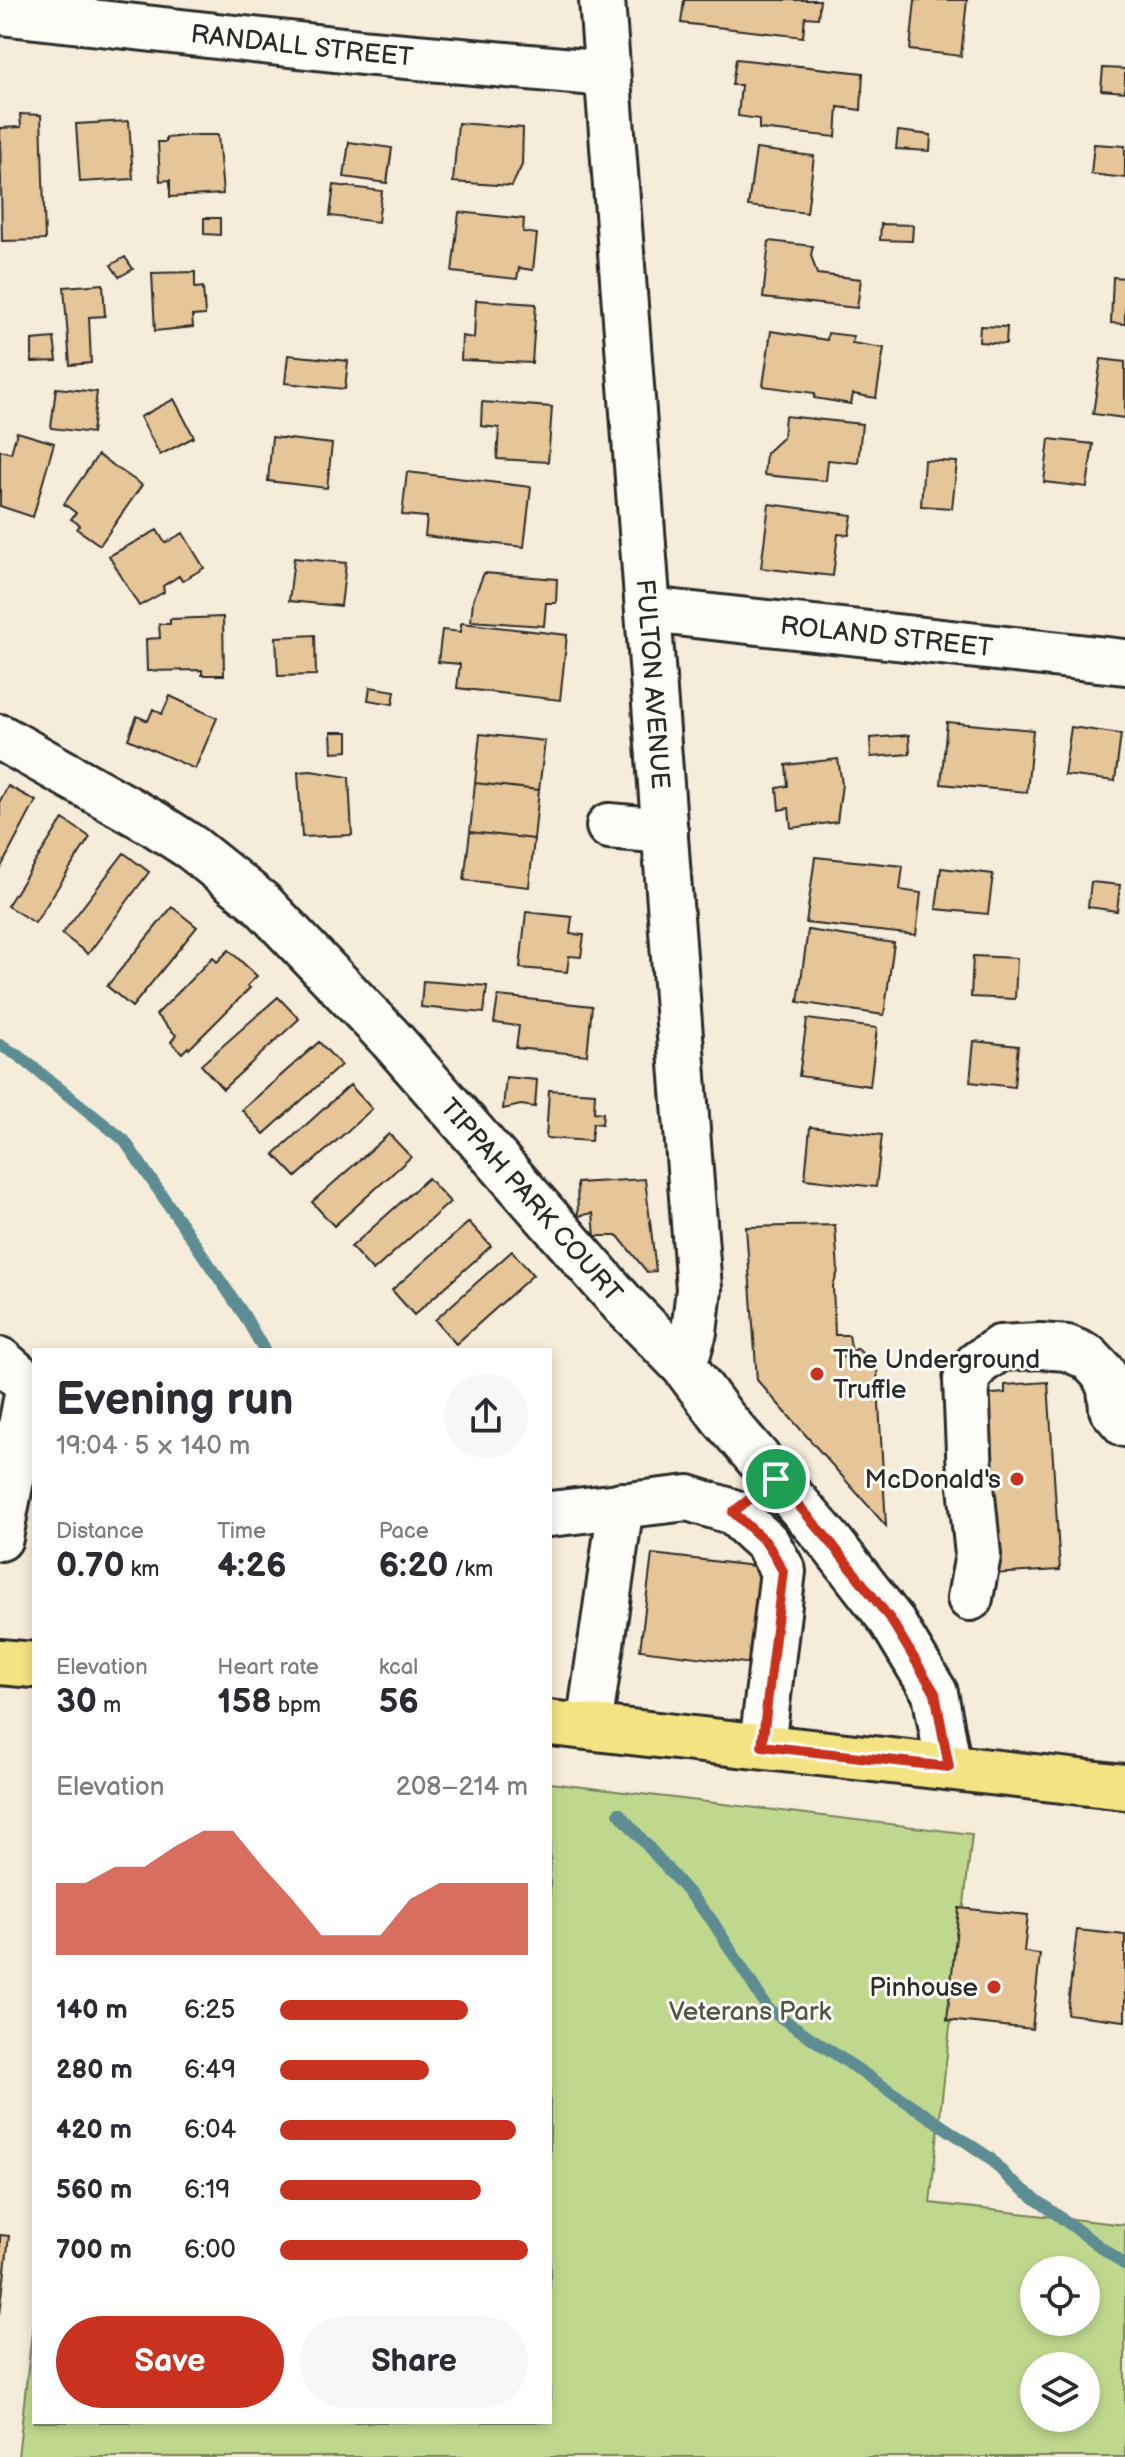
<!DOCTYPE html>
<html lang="en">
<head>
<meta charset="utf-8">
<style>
  body { margin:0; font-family:"Balsamiq Sans",sans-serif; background:#f7f7f7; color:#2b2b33; height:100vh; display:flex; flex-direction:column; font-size:30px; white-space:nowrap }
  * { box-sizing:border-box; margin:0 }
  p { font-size:26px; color:#7c7c81 }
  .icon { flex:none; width:44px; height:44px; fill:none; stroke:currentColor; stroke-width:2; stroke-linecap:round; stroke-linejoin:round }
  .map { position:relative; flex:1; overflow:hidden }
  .drawer { position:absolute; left:32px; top:1348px; width:520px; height:1076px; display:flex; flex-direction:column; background:#fff; border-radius:0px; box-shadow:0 4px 12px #0003 }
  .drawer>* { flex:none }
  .tools { position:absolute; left:1020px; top:2256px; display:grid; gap:16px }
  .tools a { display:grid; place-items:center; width:80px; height:80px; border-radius:50%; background:#fff; box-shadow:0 4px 12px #0003; font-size:40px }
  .pin { position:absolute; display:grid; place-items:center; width:68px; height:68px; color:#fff; margin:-34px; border:4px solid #fff; border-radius:50%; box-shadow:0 2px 8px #0007 }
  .round { display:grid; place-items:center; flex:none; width:84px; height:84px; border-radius:42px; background:#f7f7f7 }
  .headline { display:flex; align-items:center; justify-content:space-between; height:136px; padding:0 24px }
  h1 { font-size:44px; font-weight:800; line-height:60px }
  .figures { display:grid; grid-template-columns:repeat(3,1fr); gap:12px; height:136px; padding:8px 24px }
  .figures div { display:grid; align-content:center }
  .figures b { font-size:34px; font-weight:800 }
  .figures small { font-size:22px; font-weight:400 }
  .figures p { font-size:22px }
  .chart { height:224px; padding:16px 24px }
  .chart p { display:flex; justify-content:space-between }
  .chart svg { width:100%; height:144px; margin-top:8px; fill:#c8321e; opacity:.7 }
  .button { display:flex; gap:16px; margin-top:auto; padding:16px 24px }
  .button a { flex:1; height:92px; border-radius:48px; background:#c8321e; color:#fff; font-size:32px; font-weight:800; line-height:92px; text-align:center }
  .button a+a { background:#f7f7f7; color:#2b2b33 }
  ul { padding:0 24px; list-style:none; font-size:26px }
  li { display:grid; grid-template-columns:128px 96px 1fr; align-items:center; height:60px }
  li i { height:20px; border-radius:10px; background:#c8321e }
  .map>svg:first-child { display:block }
  .green { fill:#c0d88e; stroke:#76825c; stroke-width:2; fill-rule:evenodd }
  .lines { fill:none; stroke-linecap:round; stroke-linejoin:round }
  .stream { stroke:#5d8d93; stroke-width:12 }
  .building { fill:#e6c698; stroke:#2b2b2b; stroke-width:2 }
  .minor-casing { stroke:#2b2b2b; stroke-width:50 }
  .major-casing { stroke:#2b2b2b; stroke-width:50 }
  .minor { stroke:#fdfcf7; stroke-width:44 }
  .major { stroke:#f4e382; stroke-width:44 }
  .route-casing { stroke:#fff; stroke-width:16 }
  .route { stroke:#c8321e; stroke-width:10 }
  .poi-dot { fill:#c8321e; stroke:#fdfcf7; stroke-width:3 }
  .labels { text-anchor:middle; stroke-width:6; stroke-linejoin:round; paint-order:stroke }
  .street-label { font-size:26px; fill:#2b2b2b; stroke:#fdfcf7 }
  .poi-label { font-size:26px; fill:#2b2b2b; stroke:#fdfcf7; text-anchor:end }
  .park-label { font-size:26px; fill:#505644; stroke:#fdfcf7 }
</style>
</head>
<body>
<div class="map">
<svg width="1125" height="2457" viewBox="0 0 1125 2457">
  <rect width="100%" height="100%" fill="#f6ecda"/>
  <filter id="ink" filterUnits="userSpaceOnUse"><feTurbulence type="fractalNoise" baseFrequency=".0125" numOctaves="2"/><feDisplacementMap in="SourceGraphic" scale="16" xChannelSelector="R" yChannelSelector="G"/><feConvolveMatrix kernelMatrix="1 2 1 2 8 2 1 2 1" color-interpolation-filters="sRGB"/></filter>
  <g filter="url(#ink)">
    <path class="green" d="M 550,1783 L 972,1834 L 930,2203 L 1125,2225 L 1125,2457 L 18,2457 L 34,2314 L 34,2422 L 550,2422 ZM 1034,2270 L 1086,2270 L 1086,2322 L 1034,2322 ZM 1034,2366 L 1086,2366 L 1086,2418 L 1034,2418 Z"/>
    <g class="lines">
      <path class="stream" d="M 0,1045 L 19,1056 L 124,1140 L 244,1315 L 264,1350
        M 619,1813 L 711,1919 L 768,2009 L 990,2158 L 1010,2180 L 1125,2265"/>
    </g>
    <path class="building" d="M 684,0 L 820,0 L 818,18 L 805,17 L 803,37 L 681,23 Z
      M 915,0 L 967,0 L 961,56 L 910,50 Z
      M 736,59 L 863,73 L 861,110 L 838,107 L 836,137 L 759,129 L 759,119 L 738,116 L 741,85 L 732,85 Z
      M 1103,68 L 1125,69 L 1125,92 L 1101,90 Z
      M 20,114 L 41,115 L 45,240 L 2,241 L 0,128 L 21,127 Z
      M 129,121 L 133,179 L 80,182 L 76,124 Z
      M 458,123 L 523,128 L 522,165 L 512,186 L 453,182 Z
      M 898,131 L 931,135 L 930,151 L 896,149 Z
      M 195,135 L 218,135 L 223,194 L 170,197 L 170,180 L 160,181 L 158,142 L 166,142 L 166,138 Z
      M 349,142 L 392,148 L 387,183 L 344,177 Z
      M 1094,144 L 1125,146 L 1125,178 L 1091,174 Z
      M 756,149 L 814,156 L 807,213 L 748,206 Z
      M 334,185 L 382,191 L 378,222 L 330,216 Z
      M 459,212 L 524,219 L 523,232 L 537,234 L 533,270 L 519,268 L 517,279 L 452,272 Z
      M 204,218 L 220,218 L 220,235 L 204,234 Z
      M 881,224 L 913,225 L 912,241 L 880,240 Z
      M 769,241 L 813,246 L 811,255 L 817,274 L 861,279 L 857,308 L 763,298 Z
      M 125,257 L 133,269 L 119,277 L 111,265 Z
      M 195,272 L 195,288 L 203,287 L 205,315 L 192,316 L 193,327 L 155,331 L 152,273 Z
      M 1113,277 L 1125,278 L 1125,324 L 1111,323 Z
      M 103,284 L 105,316 L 89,317 L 91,363 L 70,365 L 64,287 Z
      M 476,300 L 536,304 L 532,363 L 461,360 L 462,336 L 474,338 Z
      M 980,326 L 1007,327 L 1006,344 L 979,342 Z
      M 771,331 L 827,340 L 828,333 L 853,336 L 852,343 L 884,348 L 876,398 L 853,394 L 851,404 L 814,398 L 815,393 L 763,386 Z
      M 54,338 L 57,361 L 32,362 L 32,340 Z
      M 288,355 L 348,361 L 345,389 L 285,383 Z
      M 1101,359 L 1125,362 L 1125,418 L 1093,414 Z
      M 56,388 L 97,392 L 92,433 L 51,428 Z
      M 174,399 L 194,437 L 160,455 L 140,417 Z
      M 482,402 L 552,407 L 548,462 L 497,459 L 499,428 L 481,426 Z
      M 785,416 L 862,424 L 858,463 L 828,460 L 826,481 L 764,475 L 766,453 L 783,437 Z
      M 17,432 L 54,443 L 33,517 L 0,506 L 0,450 L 11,453 Z
      M 272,437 L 332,444 L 327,488 L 268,481 Z
      M 1049,439 L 1093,444 L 1087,487 L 1044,482 Z
      M 98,455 L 142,485 L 100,545 L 77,529 L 80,525 L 71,519 L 76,513 L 64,504 Z
      M 924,460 L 957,462 L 952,508 L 921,506 Z
      M 407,472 L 531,487 L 524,547 L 425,536 L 427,517 L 402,515 Z
      M 769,504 L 852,515 L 849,535 L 838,534 L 833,576 L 761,568 Z
      M 157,530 L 165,543 L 183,533 L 204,568 L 182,581 L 179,576 L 163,586 L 164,592 L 139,606 L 109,556 Z
      M 294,558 L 346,563 L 341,606 L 289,601 Z
      M 484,573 L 557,579 L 556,603 L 546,603 L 544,626 L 471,621 L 473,600 Z
      M 223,617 L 224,675 L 202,675 L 202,670 L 147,671 L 146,639 L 160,638 L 159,624 L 170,624 L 170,619 Z
      M 461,623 L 567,635 L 560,700 L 457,688 L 460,664 L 438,662 L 442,630 L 461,632 Z
      M 315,635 L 316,675 L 278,676 L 276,637 Z
      M 370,687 L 395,691 L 393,704 L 368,700 Z
      M 170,696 L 217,718 L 195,769 L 128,739 L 137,716 L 148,721 L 153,709 L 162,714 Z
      M 947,722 L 1033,730 L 1027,792 L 941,784 Z
      M 1071,727 L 1121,734 L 1115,781 L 1064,775 Z
      M 331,732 L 348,732 L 348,751 L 332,752 Z
      M 480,734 L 545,741 L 539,790 L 475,783 Z
      M 909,735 L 910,754 L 871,757 L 870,738 Z
      M 838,759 L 842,784 L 837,822 L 791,828 L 789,808 L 779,810 L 777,788 L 788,786 L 786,765 Z
      M 311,771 L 349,777 L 352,835 L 302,837 L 298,772 Z
      M 475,783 L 539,790 L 534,839 L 470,832 Z
      M 8,786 L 36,801 L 0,869 L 0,801 Z
      M 63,819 L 90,837 L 35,923 L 7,906 Z
      M 470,832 L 534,839 L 529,887 L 464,880 Z
      M 124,853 L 149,872 L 88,954 L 62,934 Z
      M 815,857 L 903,866 L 900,890 L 921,893 L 916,935 L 806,923 Z
      M 941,868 L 993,874 L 988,914 L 936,909 Z
      M 1091,882 L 1120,885 L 1117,911 L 1088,907 Z
      M 172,907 L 197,927 L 132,1007 L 107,986 Z
      M 526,912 L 572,917 L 570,934 L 584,935 L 581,957 L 569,956 L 567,972 L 520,968 Z
      M 808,930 L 894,943 L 884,1015 L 798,1002 Z
      M 229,950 L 257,976 L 247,986 L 250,988 L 189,1049 L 188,1047 L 182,1053 L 171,1042 L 176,1035 L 156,1015 L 213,957 L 217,962 Z
      M 973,956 L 1017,958 L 1015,999 L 971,997 Z
      M 423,981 L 487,986 L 484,1013 L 421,1007 Z
      M 498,996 L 592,1006 L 587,1055 L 516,1048 L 519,1026 L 494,1023 Z
      M 278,997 L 299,1019 L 223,1089 L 201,1065 Z
      M 807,1019 L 877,1028 L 870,1086 L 799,1076 Z
      M 974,1041 L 1018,1046 L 1014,1087 L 970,1082 Z
      M 319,1042 L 341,1065 L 264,1134 L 242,1110 Z
      M 506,1077 L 537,1080 L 535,1107 L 521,1105 L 503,1109 Z
      M 350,1085 L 372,1109 L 296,1177 L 274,1154 Z
      M 549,1090 L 595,1093 L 594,1112 L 603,1113 L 602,1124 L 593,1123 L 591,1141 L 546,1138 Z
      M 810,1127 L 882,1135 L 876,1187 L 805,1179 Z
      M 389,1134 L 411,1157 L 334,1226 L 312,1202 Z
      M 428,1178 L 450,1202 L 373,1271 L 351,1247 Z
      M 645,1179 L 656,1271 L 647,1272 L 618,1236 L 595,1236 L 593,1213 L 578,1216 L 577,1183 Z
      M 469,1222 L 491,1246 L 414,1315 L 392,1290 Z
      M 835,1225 L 838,1271 L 833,1286 L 835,1335 L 849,1335 L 852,1352 L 838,1352 L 845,1359 L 857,1348 L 877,1369 L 886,1526 L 757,1380 L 746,1227 Z
      M 512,1251 L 533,1275 L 456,1344 L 435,1320 Z
      M 1048,1382 L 1060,1570 L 991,1574 L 980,1395 L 1005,1393 L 1005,1385 Z
      M 652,1554 L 771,1568 L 760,1665 L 640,1650 Z
      M 959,1908 L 1028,1915 L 1024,1952 L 1040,1954 L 1032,2029 L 947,2020 Z
      M 1077,1930 L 1125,1935 L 1125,2021 L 1067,2014 Z
      M 0,2235 L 9,2236 L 0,2314 Z"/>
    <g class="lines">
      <defs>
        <g id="minor">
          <path id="s1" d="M 602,0 L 699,1289 L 694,1332 L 684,1366"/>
          <path id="s2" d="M 0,12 L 361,52 L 607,74"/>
          <path id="s3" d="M 648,610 L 1125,662"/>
          <path id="s4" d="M 0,737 L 155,824 L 192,848 L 261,903 L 390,1038 L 624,1305 L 684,1366 L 723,1418 L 832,1544 L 891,1620 L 935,1693 L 949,1767"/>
          <path d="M 609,826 L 665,831"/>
          <path d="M 0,1360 L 34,1389"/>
          <path d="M 550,1514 L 688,1498 L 733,1512 L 767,1543 L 783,1571 L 762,1746"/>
          <path d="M 0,1538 L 29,1384"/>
          <path d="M 970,1598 L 978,1555 L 970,1476 L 966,1380 L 977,1364 L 1000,1348 L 1040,1346 L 1067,1348 L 1088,1357 L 1103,1373 L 1110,1388 L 1112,1409 L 1125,1424"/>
          <path d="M 589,1727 L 621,1505"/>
        </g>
        <path id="major" d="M 0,1662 L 34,1665
          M 550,1723 L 1125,1787"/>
      </defs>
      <use href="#minor" class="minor-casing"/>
      <use href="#major" class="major-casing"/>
      <use href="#minor" class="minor"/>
      <use href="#major" class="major"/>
    </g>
  </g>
  <g class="lines" filter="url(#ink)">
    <defs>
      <path id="route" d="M 776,1479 L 832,1544 L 891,1620 L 935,1693 L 949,1767 L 762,1746 L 783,1571 L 767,1543 L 733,1512 Z"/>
    </defs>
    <use href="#route" class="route-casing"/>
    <use href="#route" class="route"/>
  </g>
  <g class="poi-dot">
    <circle cx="817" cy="1374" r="8"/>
    <circle cx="1017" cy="1479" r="8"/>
    <circle cx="994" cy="1987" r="8"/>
  </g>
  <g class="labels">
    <g class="street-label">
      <text dy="9" stroke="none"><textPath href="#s2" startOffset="304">RANDALL STREET</textPath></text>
      <text dy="9" stroke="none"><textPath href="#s3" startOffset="240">ROLAND STREET</textPath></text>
      <text dy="9" stroke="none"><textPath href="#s1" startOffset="686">FULTON AVENUE</textPath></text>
      <text dy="9" stroke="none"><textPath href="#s4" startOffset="712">TIPPAH PARK COURT</textPath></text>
    </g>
    <g class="poi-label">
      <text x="833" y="1368" text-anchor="start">The Underground<tspan x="833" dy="30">Truffle</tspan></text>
      <text x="1001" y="1488">McDonald's</text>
      <text x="978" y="1996">Pinhouse</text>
    </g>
    <g class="park-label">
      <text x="750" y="2020">Veterans Park</text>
    </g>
  </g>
</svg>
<div class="tools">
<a><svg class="icon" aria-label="locate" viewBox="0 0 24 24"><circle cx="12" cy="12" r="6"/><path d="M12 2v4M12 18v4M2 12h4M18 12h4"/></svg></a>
<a><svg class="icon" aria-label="layers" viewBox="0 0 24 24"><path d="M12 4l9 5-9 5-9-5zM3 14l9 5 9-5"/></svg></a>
</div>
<div class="pin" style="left:776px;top:1479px;background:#1e9e55"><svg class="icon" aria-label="arrive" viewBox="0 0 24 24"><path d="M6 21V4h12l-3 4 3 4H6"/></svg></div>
<section class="drawer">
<div class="headline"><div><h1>Evening run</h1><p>19:04 · 5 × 140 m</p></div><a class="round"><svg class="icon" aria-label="share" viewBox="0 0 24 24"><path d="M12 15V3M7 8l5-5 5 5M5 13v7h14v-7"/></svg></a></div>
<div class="figures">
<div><p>Distance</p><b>0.70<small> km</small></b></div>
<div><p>Time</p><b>4:26</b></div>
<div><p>Pace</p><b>6:20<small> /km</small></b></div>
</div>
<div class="figures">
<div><p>Elevation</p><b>30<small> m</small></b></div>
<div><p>Heart rate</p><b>158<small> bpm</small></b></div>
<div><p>kcal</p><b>56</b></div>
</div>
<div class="chart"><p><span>Elevation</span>208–214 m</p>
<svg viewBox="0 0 160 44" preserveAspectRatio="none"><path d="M0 44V22L10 22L20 17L30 17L40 11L50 6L60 6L70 17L80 27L90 38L100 38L110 38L120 27L130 22L140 22L150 22L160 22V44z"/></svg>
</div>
<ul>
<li><b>140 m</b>6:25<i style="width:76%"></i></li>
<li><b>280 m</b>6:49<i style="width:60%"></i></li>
<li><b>420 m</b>6:04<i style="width:95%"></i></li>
<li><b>560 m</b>6:19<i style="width:81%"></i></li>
<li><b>700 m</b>6:00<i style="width:100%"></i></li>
</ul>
<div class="button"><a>Save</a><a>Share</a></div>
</section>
</div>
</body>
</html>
